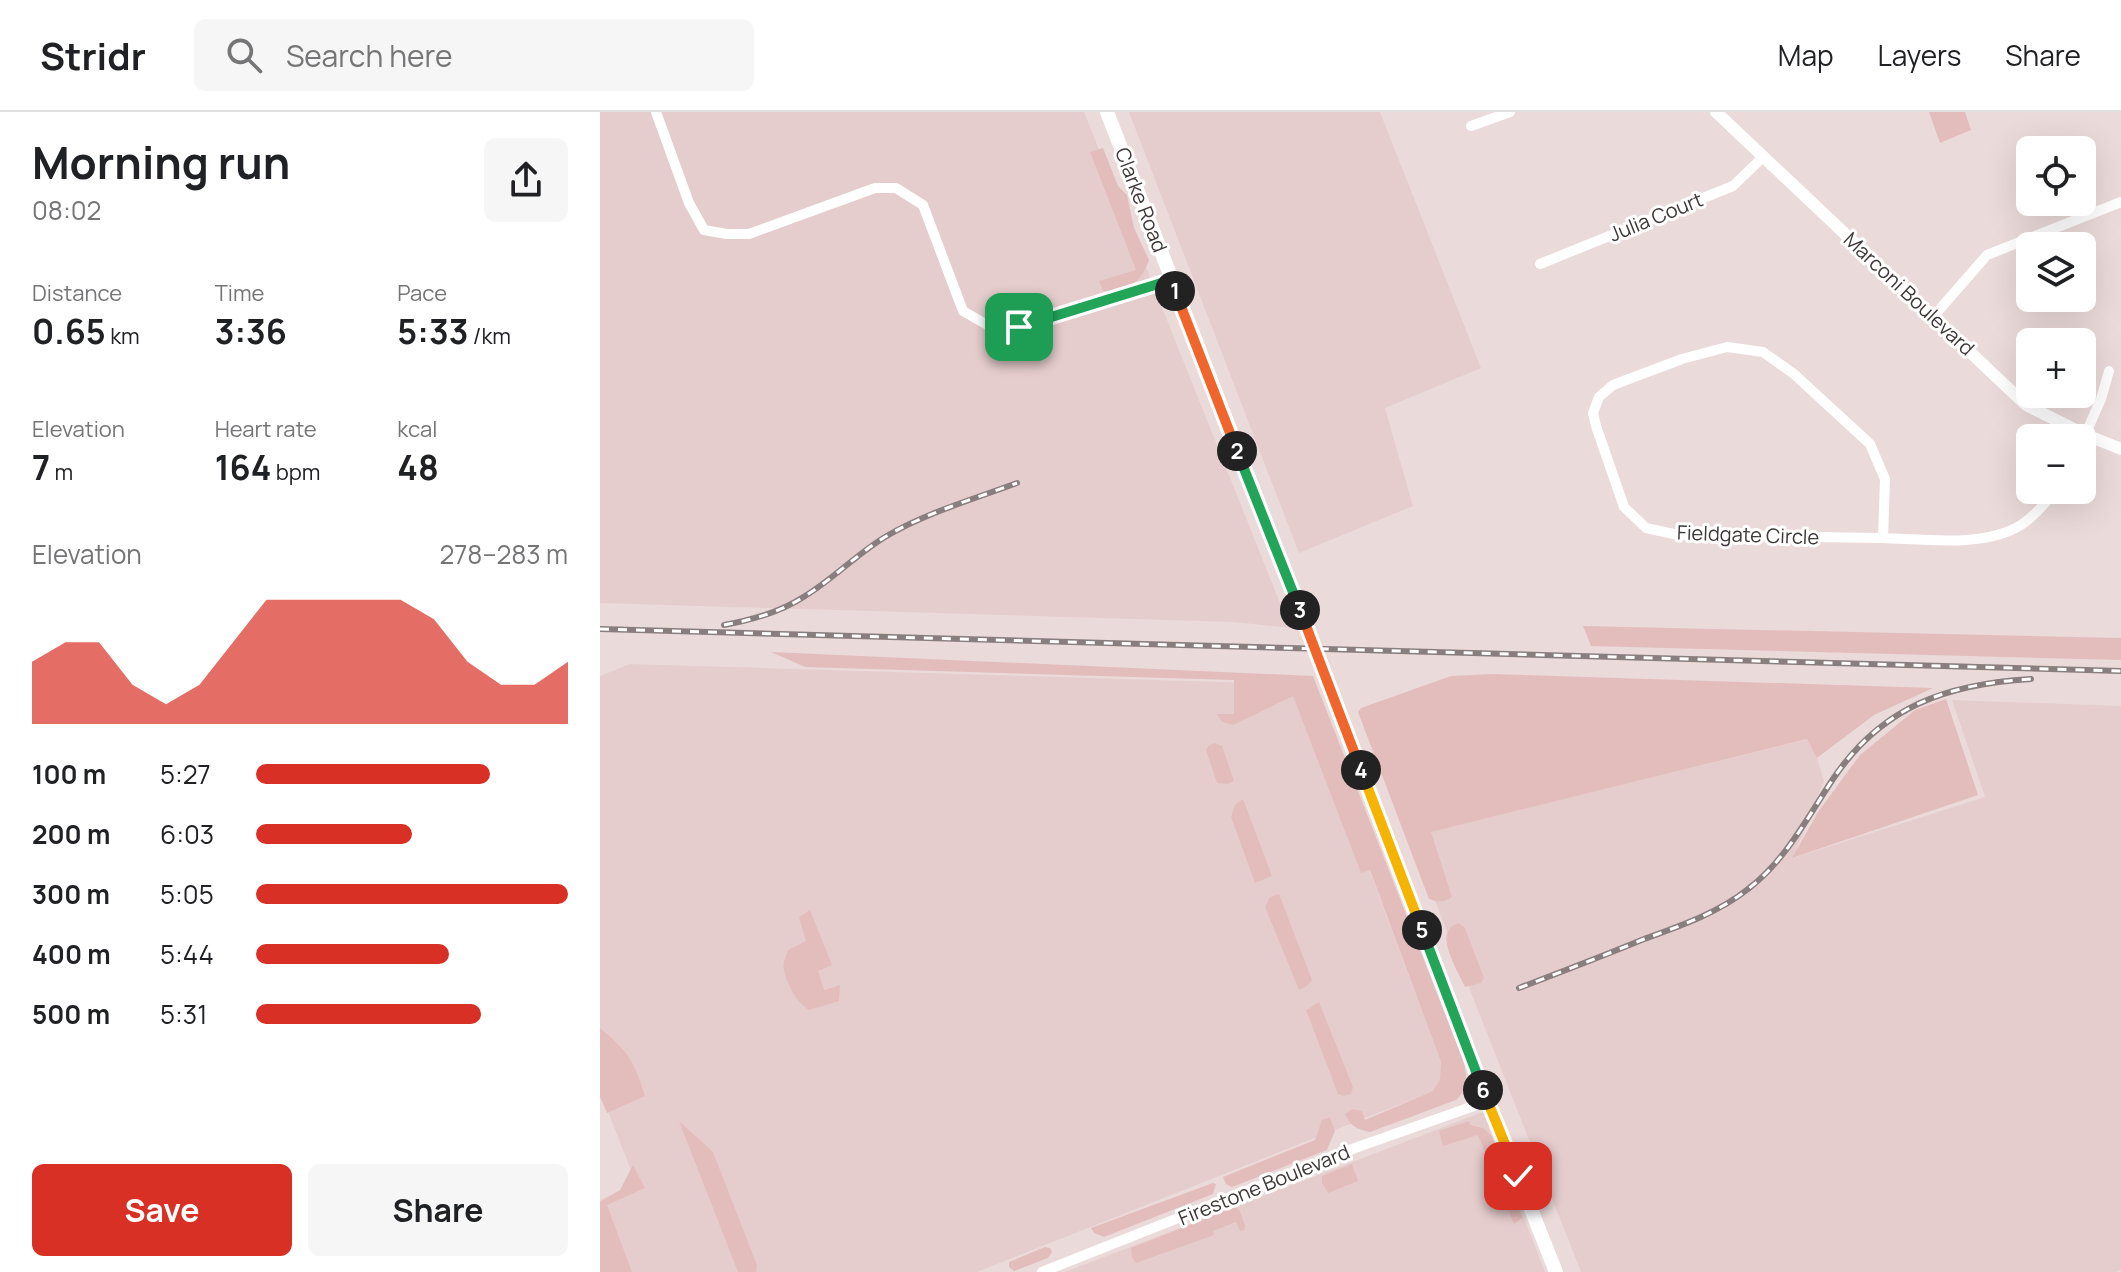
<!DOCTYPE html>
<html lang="en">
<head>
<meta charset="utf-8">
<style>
  body { margin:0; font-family:Manrope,sans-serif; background:#f6f6f6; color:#202124; height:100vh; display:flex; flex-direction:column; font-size:30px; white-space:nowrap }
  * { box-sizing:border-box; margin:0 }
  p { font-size:26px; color:#757577 }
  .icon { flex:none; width:44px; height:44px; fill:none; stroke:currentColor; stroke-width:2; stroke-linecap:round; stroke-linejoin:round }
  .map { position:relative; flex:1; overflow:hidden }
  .details { display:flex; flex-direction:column; background:#fff; width:600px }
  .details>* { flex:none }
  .controls { position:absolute; left:1416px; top:24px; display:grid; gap:16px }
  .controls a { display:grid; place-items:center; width:80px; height:80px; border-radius:12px; background:#fff; box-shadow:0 8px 32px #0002; font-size:40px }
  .pin { position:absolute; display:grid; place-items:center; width:68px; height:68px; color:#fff; margin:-34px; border-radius:16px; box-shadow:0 4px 12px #0006 }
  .km { position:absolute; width:40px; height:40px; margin:-20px; border-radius:50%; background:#222; color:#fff; font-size:22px; line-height:40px; text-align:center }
  .round { display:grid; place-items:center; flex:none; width:84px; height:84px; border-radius:12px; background:#f6f6f6 }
  .overview { display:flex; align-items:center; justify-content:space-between; height:136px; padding:0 32px }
  h1 { font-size:44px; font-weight:700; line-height:60px }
  .stats { display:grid; grid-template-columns:repeat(3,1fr); gap:12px; height:136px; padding:8px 32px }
  .stats div { display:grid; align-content:center }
  .stats b { font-size:34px; font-weight:700 }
  .stats small { font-size:22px; font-weight:400 }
  .stats p { font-size:22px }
  .chart { height:224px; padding:16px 32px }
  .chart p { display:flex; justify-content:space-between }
  .chart svg { width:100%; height:144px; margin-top:8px; fill:#d93025; opacity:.7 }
  .action { display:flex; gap:16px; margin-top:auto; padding:16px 32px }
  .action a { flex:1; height:92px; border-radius:12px; background:#d93025; color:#fff; font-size:32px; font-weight:700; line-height:92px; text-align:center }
  .action a+a { background:#f6f6f6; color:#202124 }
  ul { padding:0 32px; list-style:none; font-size:26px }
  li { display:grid; grid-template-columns:128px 96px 1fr; align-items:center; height:60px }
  li i { height:20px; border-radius:10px; background:#d93025 }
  header { display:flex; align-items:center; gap:48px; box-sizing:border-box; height:112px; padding:0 40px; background:#fff; border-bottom:2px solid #e0e0e0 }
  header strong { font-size:38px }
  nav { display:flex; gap:44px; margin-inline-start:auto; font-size:28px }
  .search { width:560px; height:72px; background:#f6f6f6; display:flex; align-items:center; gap:20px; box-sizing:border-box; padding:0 28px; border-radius:12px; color:#757577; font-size:30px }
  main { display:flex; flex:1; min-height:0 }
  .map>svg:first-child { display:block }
  .built { fill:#e6cdcd }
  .green { fill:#e3bdbc }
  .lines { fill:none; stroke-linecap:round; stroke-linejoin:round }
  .minor { stroke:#fff; stroke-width:10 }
  .tertiary { stroke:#fff; stroke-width:12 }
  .secondary { stroke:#fff; stroke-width:14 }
  .rail-casing { stroke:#897e7e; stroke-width:6 }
  .rail { stroke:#fff; stroke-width:3; stroke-dasharray:9; stroke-linecap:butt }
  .split-1-casing { stroke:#fff; stroke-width:16 }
  .split-2-casing { stroke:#fff; stroke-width:16 }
  .split-3-casing { stroke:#fff; stroke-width:16 }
  .split-4-casing { stroke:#fff; stroke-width:16 }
  .split-5-casing { stroke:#fff; stroke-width:16 }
  .split-6-casing { stroke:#fff; stroke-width:16 }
  .split-7-casing { stroke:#fff; stroke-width:16 }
  .split-1 { stroke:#22a559; stroke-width:10 }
  .split-2 { stroke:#f0652b; stroke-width:10 }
  .split-3 { stroke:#22a559; stroke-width:10 }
  .split-4 { stroke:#f0652b; stroke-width:10 }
  .split-5 { stroke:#f5b400; stroke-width:10 }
  .split-6 { stroke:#22a559; stroke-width:10 }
  .split-7 { stroke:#f5b400; stroke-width:10 }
  .labels { text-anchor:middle; stroke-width:6; stroke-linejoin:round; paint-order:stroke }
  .street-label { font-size:20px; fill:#3e3737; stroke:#fff }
</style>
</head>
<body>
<header>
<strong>Stridr</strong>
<div class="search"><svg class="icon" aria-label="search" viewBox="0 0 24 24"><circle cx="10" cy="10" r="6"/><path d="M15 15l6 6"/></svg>Search here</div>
<nav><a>Map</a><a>Layers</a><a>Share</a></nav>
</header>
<main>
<section class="details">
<div class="overview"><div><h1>Morning run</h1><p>08:02</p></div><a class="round"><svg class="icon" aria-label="share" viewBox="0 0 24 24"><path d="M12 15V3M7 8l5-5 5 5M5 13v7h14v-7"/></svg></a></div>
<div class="stats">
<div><p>Distance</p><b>0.65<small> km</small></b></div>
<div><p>Time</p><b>3:36</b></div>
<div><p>Pace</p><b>5:33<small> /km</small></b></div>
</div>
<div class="stats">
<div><p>Elevation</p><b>7<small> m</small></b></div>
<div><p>Heart rate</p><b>164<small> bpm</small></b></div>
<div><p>kcal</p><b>48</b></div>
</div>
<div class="chart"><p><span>Elevation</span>278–283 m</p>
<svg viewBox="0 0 160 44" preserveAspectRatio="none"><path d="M0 44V25L10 19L20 19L30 32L40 38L50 32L60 19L70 6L80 6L90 6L100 6L110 6L120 12L130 25L140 32L150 32L160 25V44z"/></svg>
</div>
<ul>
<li><b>100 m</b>5:27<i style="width:75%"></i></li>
<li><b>200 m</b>6:03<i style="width:50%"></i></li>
<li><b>300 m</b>5:05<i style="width:100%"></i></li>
<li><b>400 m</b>5:44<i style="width:62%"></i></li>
<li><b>500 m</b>5:31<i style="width:72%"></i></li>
</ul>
<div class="action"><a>Save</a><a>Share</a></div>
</section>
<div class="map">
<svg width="1521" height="1160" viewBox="0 0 1521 1160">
  <rect width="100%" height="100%" fill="#ebdada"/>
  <path class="built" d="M 0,0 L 484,0 L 690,516 L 634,510 L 0,491 Z
    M 529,0 L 780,0 L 881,256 L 785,296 L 813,394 L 699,441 Z
    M 30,552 L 689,572 L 761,760 L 769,757 L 841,950 L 851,972 L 377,1160 L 15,1160 L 0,1119 L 0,1088 L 36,1071 L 0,979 L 0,564 Z
    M 1352,588 L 1521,594 L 1521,1158 L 1516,1160 L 981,1160 L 835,789 L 830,720 L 1208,627 L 1217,646 L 1224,669 L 1193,746 L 1385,685 Z
    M 883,1000 L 945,1160 L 465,1160 Z"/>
  <path class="green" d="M 1329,0 L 1365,0 L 1371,18 L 1340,31 Z
    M 503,36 L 518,74 L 527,83 L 534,116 L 549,148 C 541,171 527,179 503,179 L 499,169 L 536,158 L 490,40 Z
    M 983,514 L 1521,526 L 1521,548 L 991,534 Z
    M 171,540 L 713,564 L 863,948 C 867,963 869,977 856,988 L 770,1020 C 757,1017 751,1015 745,1002 L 752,997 L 762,999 L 765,1008 L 833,979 L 840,968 L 841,950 L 770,758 L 761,761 L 693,584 L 633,613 L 622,610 L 617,602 L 634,602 L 634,568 L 205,555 Z
    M 892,562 L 1333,576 L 1274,603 L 1217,646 L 1207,627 L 831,720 L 852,785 C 845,790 838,791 829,787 L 758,600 L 761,596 L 851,564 Z
    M 1346,587 L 1378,683 L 1192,746 L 1218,700 L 1260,643 L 1315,598 Z
    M 615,631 L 622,634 L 634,669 L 628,672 L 617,671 L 606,638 L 609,633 Z
    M 643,687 L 672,764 L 655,771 L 631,705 L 635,693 Z
    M 679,782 L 712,868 L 707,874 L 699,878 L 665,795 L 670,785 Z
    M 210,798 L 232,853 L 218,859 L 224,878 L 240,873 L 239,889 L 209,898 C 198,892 186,871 184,858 C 182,851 186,844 188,838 L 206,829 L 199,805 Z
    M 859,811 L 865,816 L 884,866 L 881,871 L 865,875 C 858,858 831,819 859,811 Z
    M 719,890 L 753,975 L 751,982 L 743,984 L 738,982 L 706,898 Z
    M 0,916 C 27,938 35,950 45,984 L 7,1001 L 0,985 Z
    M 730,1005 L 735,1019 L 727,1038 L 632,1075 L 626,1072 L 623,1065 L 715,1028 L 722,1008 Z
    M 79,1009 L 113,1040 L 157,1153 L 156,1160 L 138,1160 Z
    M 869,1009 L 870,1013 L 883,1016 L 891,1023 L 922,1106 L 914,1112 L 878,1023 L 843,1034 L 839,1019 Z
    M 752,1052 L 758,1069 L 728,1081 L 722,1071 L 722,1064 Z
    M 33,1053 L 45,1076 L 7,1093 L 32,1160 L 0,1160 L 0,1090 L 20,1078 Z
    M 613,1071 L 616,1072 L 613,1082 L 504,1125 L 494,1121 L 491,1116 Z
    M 635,1095 L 639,1097 L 645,1114 L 644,1118 L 640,1119 L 636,1110 L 613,1119 L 614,1123 L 536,1151 L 532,1145 L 531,1136 Z
    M 445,1135 L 450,1136 L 452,1140 L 448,1146 L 414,1159 L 409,1155 L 409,1150 Z"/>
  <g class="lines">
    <path class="minor" d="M 56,0 L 89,91 L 104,118 L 127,122 L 149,122 L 275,76 L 296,76 L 323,93 L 363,199 L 389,214 L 419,215 L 571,168
      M 871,14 L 910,0
      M 940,152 L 1133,74 L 1163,45
      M 1333,205 L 1387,143 L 1521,90
      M 1482,330 L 1501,287 L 1509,259
      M 1283,426 L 1285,367 L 1270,332 L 1194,262 L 1163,240 L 1127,235 L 1082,247 L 1013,273 L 999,285 L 993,301 L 996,314 L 1024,395 L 1046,416 L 1078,423 C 1146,424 1214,425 1282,426 C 1323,427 1384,436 1421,413 C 1432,406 1448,388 1456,378
      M 442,1160 L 755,1036 L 888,989"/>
    <path class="tertiary" d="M 1116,0 L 1426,293 L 1486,323 L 1521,337"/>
    <path class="secondary" d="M 507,0 L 718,544 L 888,989 L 956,1160"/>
    <defs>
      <path id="rail" d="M 124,513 C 152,508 181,500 205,484 C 233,467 257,442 285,425 C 325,401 374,387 417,371
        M 0,517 L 1521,559
        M 919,876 C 961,860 1003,844 1044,827 C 1080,814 1118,801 1148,777 C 1186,748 1207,706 1233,667 C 1282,594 1347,572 1431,567"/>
    </defs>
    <use href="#rail" class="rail-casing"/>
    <use href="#rail" class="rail"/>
  </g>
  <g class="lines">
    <defs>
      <path id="split-1" d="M 419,215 L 571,168 L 575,179"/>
      <path id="split-2" d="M 575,179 L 637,339"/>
      <path id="split-3" d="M 637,339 L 700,498"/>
      <path id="split-4" d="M 700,498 L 761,658"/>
      <path id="split-5" d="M 761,658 L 822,818"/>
      <path id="split-6" d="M 822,818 L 883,978"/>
      <path id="split-7" d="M 883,978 L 918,1064"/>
    </defs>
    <use href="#split-1" class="split-1-casing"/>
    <use href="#split-2" class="split-2-casing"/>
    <use href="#split-3" class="split-3-casing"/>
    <use href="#split-4" class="split-4-casing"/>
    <use href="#split-5" class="split-5-casing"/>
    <use href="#split-6" class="split-6-casing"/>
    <use href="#split-7" class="split-7-casing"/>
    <use href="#split-1" class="split-1"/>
    <use href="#split-2" class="split-2"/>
    <use href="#split-3" class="split-3"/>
    <use href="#split-4" class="split-4"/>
    <use href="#split-5" class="split-5"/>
    <use href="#split-6" class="split-6"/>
    <use href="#split-7" class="split-7"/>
  </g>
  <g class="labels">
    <g class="street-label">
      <text transform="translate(541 88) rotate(69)" y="7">Clarke Road</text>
      <text transform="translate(1056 105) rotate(-22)" y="7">Julia Court</text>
      <text transform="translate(1309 182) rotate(43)" y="7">Marconi Boulevard</text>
      <text transform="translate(1148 423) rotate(2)" y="7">Fieldgate Circle</text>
      <text transform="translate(664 1073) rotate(-22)" y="7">Firestone Boulevard</text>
    </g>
  </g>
</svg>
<div class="controls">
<a><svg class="icon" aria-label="locate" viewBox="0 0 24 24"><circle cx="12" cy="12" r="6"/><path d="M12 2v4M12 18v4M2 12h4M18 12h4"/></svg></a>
<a><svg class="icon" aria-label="layers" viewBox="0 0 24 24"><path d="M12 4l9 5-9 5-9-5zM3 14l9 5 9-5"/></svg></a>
<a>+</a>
<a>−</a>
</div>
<div class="pin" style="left:419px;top:215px;background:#1e9e55"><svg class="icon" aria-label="arrive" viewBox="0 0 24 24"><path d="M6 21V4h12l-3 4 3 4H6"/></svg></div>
<div class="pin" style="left:918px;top:1064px;background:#d93025"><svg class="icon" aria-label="check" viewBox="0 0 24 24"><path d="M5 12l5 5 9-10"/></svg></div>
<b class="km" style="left:575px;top:179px">1</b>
<b class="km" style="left:637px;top:339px">2</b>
<b class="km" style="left:700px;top:498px">3</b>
<b class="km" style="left:761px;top:658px">4</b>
<b class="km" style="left:822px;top:818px">5</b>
<b class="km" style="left:883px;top:978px">6</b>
</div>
</main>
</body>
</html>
